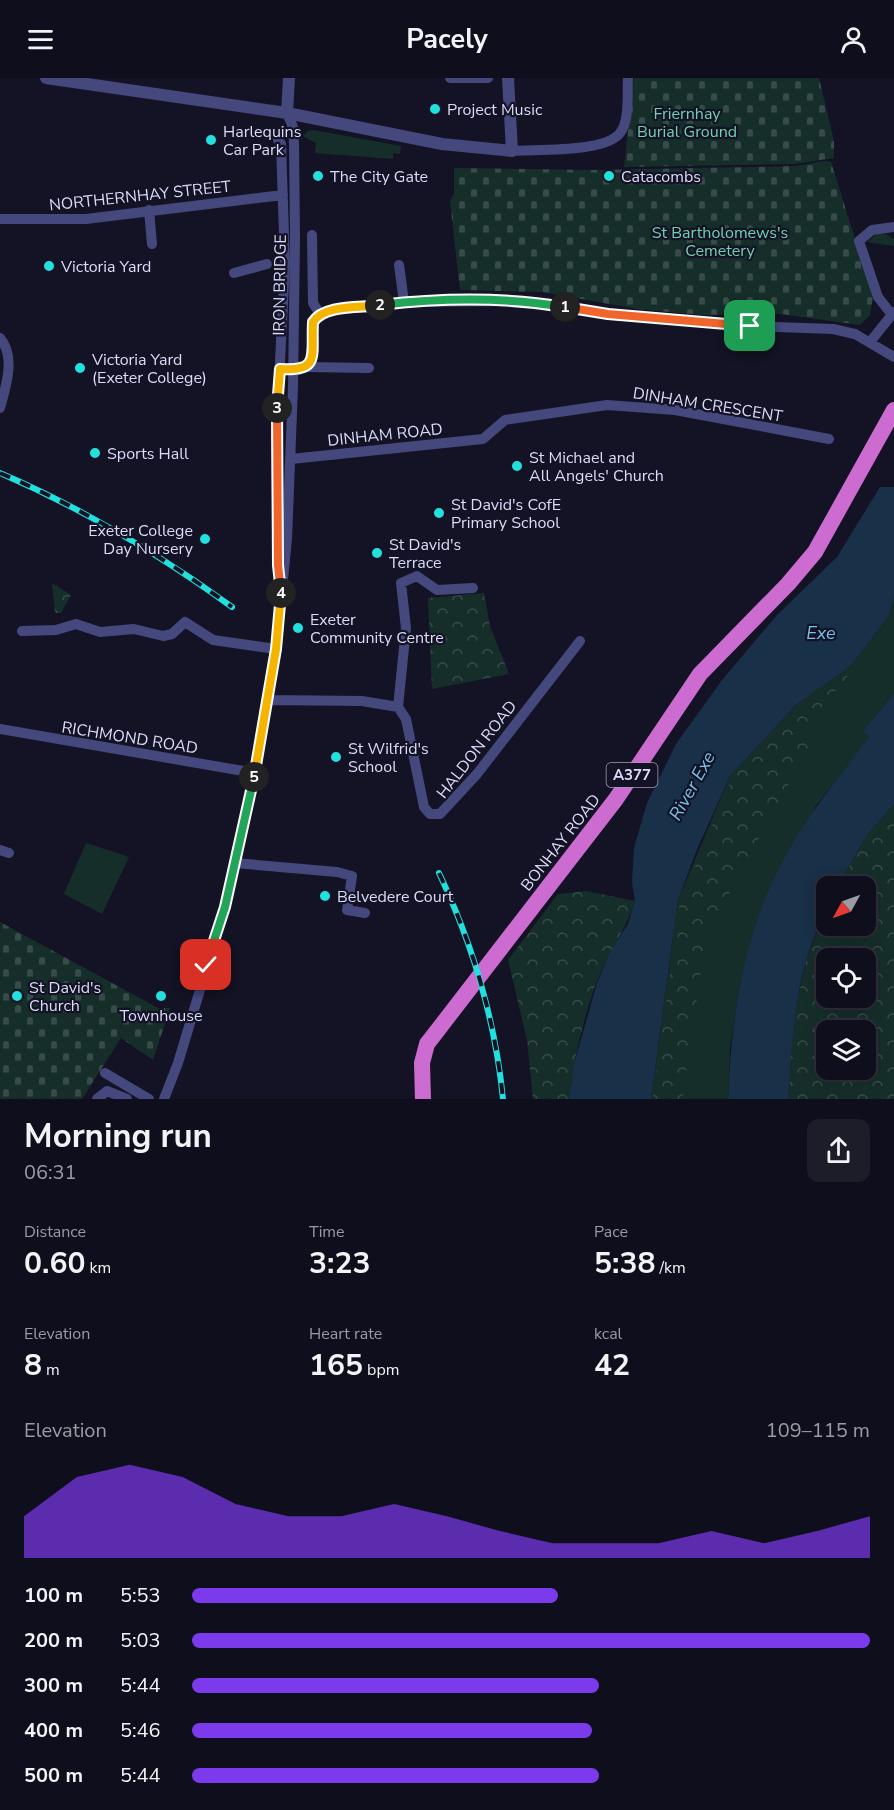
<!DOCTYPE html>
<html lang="en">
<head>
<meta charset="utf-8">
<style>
  body { margin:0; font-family:"Nunito Sans",sans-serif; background:#1d1c29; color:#f1f3f6; height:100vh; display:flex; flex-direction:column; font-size:22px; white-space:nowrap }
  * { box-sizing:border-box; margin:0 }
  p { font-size:20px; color:#9b9ca3 }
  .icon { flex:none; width:33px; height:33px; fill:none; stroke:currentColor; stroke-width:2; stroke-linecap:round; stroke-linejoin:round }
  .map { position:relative; height:1021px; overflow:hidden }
  .side { display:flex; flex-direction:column; background:#0f0e1c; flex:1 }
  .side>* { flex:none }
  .needle { width:39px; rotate:230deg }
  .fabs { position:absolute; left:816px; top:798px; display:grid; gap:12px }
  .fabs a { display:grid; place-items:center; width:60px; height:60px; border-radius:12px; background:#0f0e1c; box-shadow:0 3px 15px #0003,0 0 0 2px #2f2e3b; font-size:30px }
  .pin { position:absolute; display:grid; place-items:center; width:51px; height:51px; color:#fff; margin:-26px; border-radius:12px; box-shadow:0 3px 9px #0006 }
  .km { position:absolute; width:30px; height:30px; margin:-15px; border-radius:50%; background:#222; color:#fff; font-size:16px; line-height:30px; text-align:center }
  .round { display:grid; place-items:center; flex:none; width:63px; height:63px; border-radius:12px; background:#1d1c29 }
  .summary { display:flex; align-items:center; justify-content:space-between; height:102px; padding:0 24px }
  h1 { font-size:33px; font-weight:700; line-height:45px }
  .stats { display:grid; grid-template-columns:repeat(3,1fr); gap:9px; height:102px; padding:6px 24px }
  .stats div { display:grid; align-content:center }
  .stats b { font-size:30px; font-weight:700 }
  .stats small { font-size:16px; font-weight:400 }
  .stats p { font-size:16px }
  .chart { height:168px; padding:12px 24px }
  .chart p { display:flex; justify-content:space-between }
  .chart svg { width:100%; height:108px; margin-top:6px; fill:#7c3aed; opacity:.7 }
  ul { padding:0 24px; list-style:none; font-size:20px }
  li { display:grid; grid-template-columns:96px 72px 1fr; align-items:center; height:45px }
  li i { height:15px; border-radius:8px; background:#7c3aed }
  header { display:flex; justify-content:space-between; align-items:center; height:78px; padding:0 24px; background:#0f0e1c; font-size:27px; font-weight:700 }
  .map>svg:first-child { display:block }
  .grass { fill:#162e2a }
  .forest { fill:url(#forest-crowns); fill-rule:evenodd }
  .cemetery { fill:url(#cemetery-stones) }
  .water { fill:#183048 }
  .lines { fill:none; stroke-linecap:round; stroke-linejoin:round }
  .minor { stroke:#44487d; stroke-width:10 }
  .tertiary { stroke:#44487d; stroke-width:12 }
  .trunk { stroke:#cc6cd0; stroke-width:16 }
  .rail-casing { stroke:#22e0dd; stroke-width:6 }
  .rail { stroke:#141325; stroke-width:4; stroke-dasharray:11; stroke-linecap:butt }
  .minor-bridge { stroke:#44487d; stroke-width:10 }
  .split-1-casing { stroke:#fff; stroke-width:12 }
  .split-2-casing { stroke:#fff; stroke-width:12 }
  .split-3-casing { stroke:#fff; stroke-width:12 }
  .split-4-casing { stroke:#fff; stroke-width:12 }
  .split-5-casing { stroke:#fff; stroke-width:12 }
  .split-6-casing { stroke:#fff; stroke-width:12 }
  .split-1 { stroke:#f0652b; stroke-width:8 }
  .split-2 { stroke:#22a559; stroke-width:8 }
  .split-3 { stroke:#f5b400; stroke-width:8 }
  .split-4 { stroke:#f0652b; stroke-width:8 }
  .split-5 { stroke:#f5b400; stroke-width:8 }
  .split-6 { stroke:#22a559; stroke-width:8 }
  .poi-dot { fill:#22e0dd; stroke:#141325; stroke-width:2 }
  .labels { text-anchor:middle; stroke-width:4.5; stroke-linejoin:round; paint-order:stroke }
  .shield { fill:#141325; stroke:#9f9fba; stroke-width:1.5 }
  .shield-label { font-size:15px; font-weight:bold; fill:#dbdbfa }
  .poi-label { font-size:16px; fill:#dbdbfa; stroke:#141325; text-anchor:start }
  .park-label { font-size:16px; fill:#71d0ae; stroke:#141325 }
  .street-label { font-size:16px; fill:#dbdbfa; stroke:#141325 }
  .water-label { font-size:18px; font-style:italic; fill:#77c3ec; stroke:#141325 }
</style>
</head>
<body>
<header><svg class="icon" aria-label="menu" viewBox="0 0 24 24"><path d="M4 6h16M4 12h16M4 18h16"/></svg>Pacely<svg class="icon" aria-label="person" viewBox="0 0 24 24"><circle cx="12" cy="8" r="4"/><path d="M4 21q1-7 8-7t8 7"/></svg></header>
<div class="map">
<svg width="894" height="1021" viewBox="0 0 894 1021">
  <defs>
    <pattern id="forest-crowns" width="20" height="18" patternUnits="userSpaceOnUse" patternTransform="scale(1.5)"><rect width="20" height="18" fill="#162e2a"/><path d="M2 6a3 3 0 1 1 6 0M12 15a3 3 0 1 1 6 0" fill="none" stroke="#374c4a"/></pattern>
    <pattern id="cemetery-stones" width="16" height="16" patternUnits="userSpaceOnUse" patternTransform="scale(1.5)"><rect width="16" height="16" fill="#162e2a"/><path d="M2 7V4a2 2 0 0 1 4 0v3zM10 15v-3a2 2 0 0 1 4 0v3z" fill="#374c4a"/></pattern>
  </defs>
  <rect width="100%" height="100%" fill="#141325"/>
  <path class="grass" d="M 313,52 L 401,68 L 400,76 L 393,75 L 393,81 L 315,75 L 316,65 L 303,58 L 308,53 Z
    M 878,155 L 886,156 L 894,161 L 894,168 L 867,164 Z
    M 894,518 L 894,615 L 863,653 L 870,659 L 816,728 L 756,845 L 739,911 L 730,971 L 728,1021 L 651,1021 L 678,822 L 730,698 L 796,627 L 851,588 L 889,538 Z
    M 86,765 L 129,779 L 102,836 L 64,816 Z"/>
  <path class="forest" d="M 52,505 L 71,517 L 61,535 L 55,535 Z
    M 484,515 L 490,548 L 509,596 L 432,611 L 428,520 Z
    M 851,588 L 851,594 L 802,653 L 808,670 L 706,858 L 682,1021 L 653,1021 L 680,824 L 732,701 L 794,630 Z
    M 894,726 L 894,1021 L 788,1021 L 794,938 L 806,883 L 826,830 L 826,848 L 866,848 L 866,808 L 837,808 L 868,756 ZM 826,880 L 866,880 L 866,920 L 826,920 ZM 826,952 L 866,952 L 866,992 L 826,992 Z
    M 586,813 L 635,823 C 626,852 608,875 597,903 C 583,940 574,982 569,1021 L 533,1021 L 527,962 L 508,882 L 558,816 Z"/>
  <path class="cemetery" d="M 634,0 L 819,0 L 834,63 L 834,80 L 794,86 L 624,89 Z
    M 824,83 L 831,84 L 873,218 L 870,237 L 860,247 L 781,236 L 702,237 L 637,231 L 542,214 L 460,212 L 450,123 L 454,116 L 454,90 L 594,92 L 796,88 Z
    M 0,844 L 158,930 L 170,930 L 153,982 L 121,960 L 82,1021 L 0,1021 Z"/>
  <path class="water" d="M 880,409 L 894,409 L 894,518 L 889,538 L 851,588 L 796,627 L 730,698 L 696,774 L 678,822 L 651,1021 L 569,1021 L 574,986 L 597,905 L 610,874 L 628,846 L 635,823 L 632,804 L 634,770 L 647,725 L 676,666 L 722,602 L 777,537 L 837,479 Z
    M 894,615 L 894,726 L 868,756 L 837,808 L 826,808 C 826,838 814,856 806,884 C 793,928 792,975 788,1021 L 728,1021 C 731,938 744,852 785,779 C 808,736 840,698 869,659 L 863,653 Z"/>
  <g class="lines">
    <path class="minor" d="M 450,0 L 488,0
      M 287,35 L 293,49 L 294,65 L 295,160
      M 278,62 L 281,66 L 285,186 L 276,361 L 278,489
      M 512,73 C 536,71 605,75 620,55 C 630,43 627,15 628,0
      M 149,132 L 152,166
      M 0,141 L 86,141 L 283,117
      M 312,157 L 313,225 L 320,236
      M 399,187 L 404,224
      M 234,195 L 267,186
      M 892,237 L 878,219 L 859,163 L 872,152 L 894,149
      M 0,260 C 16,279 6,308 0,330
      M 870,264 L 894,234
      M 308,289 L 369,290
      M 280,291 C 321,294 311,278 313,244 L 327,233 L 404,224 L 520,223 L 608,236 L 750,248 L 833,251 L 855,256 L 894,279
      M 291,381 L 483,361 L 505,342 L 607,327 L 675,332 L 829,361
      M 22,553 L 56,552 L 76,546 L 100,554 L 134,551 L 163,558 L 172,556 L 185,544 L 213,562 L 276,571
      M 268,622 L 362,623 L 398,629 L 406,641 L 424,729 L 430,736 L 440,736 L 477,696 L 580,563
      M 398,629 L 406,550 L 401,505 L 417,498 L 437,512 L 473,510
      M 0,651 L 255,695
      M 0,772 L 9,775
      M 235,785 L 337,794 L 352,798 L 347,832 L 365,835
      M 105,995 L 149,1021
      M 97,1021 L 107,1013 L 127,1021
      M 164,1021 L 178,985 L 225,829 L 255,695 L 276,571 L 287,461 L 293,309"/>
    <path class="tertiary" d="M 46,0 L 287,35 L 442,66 L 512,73 L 508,0
      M 287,35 L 289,0"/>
    <path class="trunk" d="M 423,1021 L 422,985 L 427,966 L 616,721 L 700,596 L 788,506 L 815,474 L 894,332"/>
    <defs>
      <path id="rail" d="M 0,395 C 84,431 159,476 232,529
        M 439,795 C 473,867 495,941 503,1021"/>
    </defs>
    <use href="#rail" class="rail-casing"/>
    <use href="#rail" class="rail"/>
    <path class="minor-bridge" d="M 293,309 L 295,160"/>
  </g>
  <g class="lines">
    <defs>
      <path id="split-1" d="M 565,229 L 608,236 L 750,248"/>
      <path id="split-2" d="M 380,227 C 440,220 505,219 565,229"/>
      <path id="split-3" d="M 277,330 L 280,291 C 321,294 311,278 313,244 C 324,226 362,230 380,227"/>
      <path id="split-4" d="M 277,330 L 278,487 L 281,515"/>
      <path id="split-5" d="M 254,699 L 276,571 L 281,515"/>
      <path id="split-6" d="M 206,887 L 225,829 L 254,699"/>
    </defs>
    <use href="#split-1" class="split-1-casing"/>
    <use href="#split-2" class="split-2-casing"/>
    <use href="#split-3" class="split-3-casing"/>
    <use href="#split-4" class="split-4-casing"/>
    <use href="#split-5" class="split-5-casing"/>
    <use href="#split-6" class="split-6-casing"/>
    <use href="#split-1" class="split-1"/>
    <use href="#split-2" class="split-2"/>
    <use href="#split-3" class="split-3"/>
    <use href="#split-4" class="split-4"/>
    <use href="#split-5" class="split-5"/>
    <use href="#split-6" class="split-6"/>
  </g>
  <g class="poi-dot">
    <circle cx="435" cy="31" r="6"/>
    <circle cx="211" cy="62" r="6"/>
    <circle cx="318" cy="98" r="6"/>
    <circle cx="609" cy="98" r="6"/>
    <circle cx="49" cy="188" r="6"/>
    <circle cx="80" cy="290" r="6"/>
    <circle cx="95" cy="375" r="6"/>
    <circle cx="517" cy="388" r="6"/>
    <circle cx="439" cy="435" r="6"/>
    <circle cx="205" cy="461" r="6"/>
    <circle cx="377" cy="475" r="6"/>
    <circle cx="298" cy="550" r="6"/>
    <circle cx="336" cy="679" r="6"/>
    <circle cx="325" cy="818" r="6"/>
    <circle cx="17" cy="918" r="6"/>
    <circle cx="161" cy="918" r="6"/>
  </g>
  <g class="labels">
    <rect class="shield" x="606.5" y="685" width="51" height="24" rx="4.5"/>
    <g class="shield-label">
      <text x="632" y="702">A377</text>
    </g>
    <g class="poi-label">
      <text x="447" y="37">Project Music</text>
      <text x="223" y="59">Harlequins<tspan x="223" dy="18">Car Park</tspan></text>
      <text x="330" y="104">The City Gate</text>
      <text x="621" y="104">Catacombs</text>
      <text x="61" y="194">Victoria Yard</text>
      <text x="92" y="287">Victoria Yard<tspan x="92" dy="18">(Exeter College)</tspan></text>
      <text x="107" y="381">Sports Hall</text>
      <text x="529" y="385">St Michael and<tspan x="529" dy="18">All Angels' Church</tspan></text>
      <text x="451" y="432">St David's CofE<tspan x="451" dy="18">Primary School</tspan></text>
      <text x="193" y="458" text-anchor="end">Exeter College<tspan x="193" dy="18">Day Nursery</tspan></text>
      <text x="389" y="472">St David's<tspan x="389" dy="18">Terrace</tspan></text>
      <text x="310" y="547">Exeter<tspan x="310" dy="18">Community Centre</tspan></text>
      <text x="348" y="676">St Wilfrid's<tspan x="348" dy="18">School</tspan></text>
      <text x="337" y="824">Belvedere Court</text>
      <text x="29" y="915">St David's<tspan x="29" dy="18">Church</tspan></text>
      <text x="161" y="943" text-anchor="middle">Townhouse</text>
    </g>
    <g class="park-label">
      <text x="687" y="41">Friernhay<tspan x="687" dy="18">Burial Ground</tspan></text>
      <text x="720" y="160">St Bartholomews's<tspan x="720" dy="18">Cemetery</tspan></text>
    </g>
    <g class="street-label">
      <text transform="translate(140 117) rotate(-6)" y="6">NORTHERNHAY STREET</text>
      <text transform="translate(279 207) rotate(-89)" y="6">IRON BRIDGE</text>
      <text transform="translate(708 326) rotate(9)" y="6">DINHAM CRESCENT</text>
      <text transform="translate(385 356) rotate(-6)" y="6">DINHAM ROAD</text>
      <text transform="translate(130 659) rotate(9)" y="6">RICHMOND ROAD</text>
      <text transform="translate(476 671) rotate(-52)" y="6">HALDON ROAD</text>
      <text transform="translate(560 764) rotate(-52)" y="6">BONHAY ROAD</text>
    </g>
    <g class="water-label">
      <text x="821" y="561">Exe</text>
      <text transform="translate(692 708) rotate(-61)" y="6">River Exe</text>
    </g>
  </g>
</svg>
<div class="fabs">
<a><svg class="needle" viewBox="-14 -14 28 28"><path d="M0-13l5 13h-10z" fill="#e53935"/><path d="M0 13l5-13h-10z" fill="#9b9ca3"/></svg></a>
<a><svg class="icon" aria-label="locate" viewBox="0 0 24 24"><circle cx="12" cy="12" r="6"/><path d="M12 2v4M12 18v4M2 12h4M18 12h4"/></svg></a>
<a><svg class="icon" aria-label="layers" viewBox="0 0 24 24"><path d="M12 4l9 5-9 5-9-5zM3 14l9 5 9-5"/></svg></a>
</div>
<div class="pin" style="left:750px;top:248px;background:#1e9e55"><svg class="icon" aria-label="arrive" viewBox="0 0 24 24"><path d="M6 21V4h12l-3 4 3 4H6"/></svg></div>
<div class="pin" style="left:206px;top:887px;background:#d93025"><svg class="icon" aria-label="check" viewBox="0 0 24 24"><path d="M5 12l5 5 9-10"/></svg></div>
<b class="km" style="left:565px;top:229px">1</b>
<b class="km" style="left:380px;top:227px">2</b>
<b class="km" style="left:277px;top:330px">3</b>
<b class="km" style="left:281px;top:515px">4</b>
<b class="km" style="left:254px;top:699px">5</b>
</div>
<section class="side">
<div class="summary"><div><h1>Morning run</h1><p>06:31</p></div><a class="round"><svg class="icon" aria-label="share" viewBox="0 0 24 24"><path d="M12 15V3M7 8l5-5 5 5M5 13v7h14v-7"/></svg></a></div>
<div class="stats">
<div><p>Distance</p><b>0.60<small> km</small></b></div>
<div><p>Time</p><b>3:23</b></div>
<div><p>Pace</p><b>5:38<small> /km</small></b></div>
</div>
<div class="stats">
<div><p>Elevation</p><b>8<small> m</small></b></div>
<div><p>Heart rate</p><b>165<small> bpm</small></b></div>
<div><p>kcal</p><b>42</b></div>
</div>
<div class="chart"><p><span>Elevation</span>109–115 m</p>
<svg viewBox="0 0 160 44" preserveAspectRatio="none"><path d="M0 44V27L10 11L20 6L30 11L40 22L50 27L60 27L70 22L80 27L90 33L100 38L110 38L120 38L130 33L140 38L150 33L160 27V44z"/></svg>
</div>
<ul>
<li><b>100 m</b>5:53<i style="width:54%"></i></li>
<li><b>200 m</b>5:03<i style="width:100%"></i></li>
<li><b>300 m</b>5:44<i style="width:60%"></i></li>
<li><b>400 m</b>5:46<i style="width:59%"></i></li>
<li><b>500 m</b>5:44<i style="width:60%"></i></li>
</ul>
</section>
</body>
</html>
